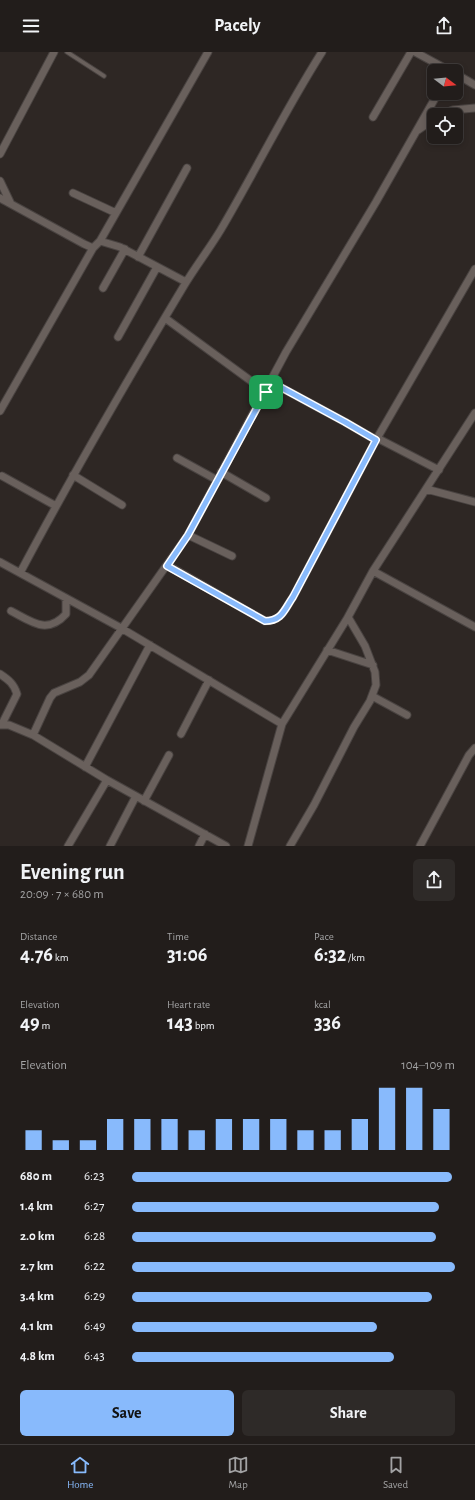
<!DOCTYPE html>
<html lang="en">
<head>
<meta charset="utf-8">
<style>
  body { margin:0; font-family:"Alegreya Sans",sans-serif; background:#2e2a28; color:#f1f3f6; height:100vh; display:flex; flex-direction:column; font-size:15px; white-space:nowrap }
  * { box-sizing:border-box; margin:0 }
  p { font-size:13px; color:#a2a2a3 }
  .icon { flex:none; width:22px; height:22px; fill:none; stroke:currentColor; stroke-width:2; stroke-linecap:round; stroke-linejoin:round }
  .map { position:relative; height:794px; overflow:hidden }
  .details { display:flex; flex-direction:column; background:#221d1b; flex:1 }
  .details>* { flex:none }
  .needle { width:26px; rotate:106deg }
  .buttons { position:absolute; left:427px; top:12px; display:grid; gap:8px }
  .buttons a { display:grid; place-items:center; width:36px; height:36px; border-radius:6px; background:#221d1b; box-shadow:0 2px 6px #0003,0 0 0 1px #3f3b3a; font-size:20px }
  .pin { position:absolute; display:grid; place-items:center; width:34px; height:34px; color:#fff; margin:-17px; border-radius:8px; box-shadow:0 2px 6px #0006 }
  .round { display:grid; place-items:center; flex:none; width:42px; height:42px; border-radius:6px; background:#2e2a28 }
  .head { display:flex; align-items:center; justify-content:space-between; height:68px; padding:0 20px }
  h1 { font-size:22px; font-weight:700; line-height:30px }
  .metrics { display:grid; grid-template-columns:repeat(3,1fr); gap:6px; height:68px; padding:4px 20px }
  .metrics div { display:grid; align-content:center }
  .metrics b { font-size:20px; font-weight:700 }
  .metrics small { font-size:11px; font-weight:400 }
  .metrics p { font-size:11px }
  .chart { height:112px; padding:8px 20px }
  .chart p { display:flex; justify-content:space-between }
  .chart svg { width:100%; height:72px; margin-top:4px; stroke:#88bafc; stroke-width:6 }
  .button { display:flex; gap:8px; margin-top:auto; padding:8px 20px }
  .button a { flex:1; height:46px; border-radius:6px; background:#88bafc; color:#111; font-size:16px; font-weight:700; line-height:46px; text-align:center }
  .button a+a { background:#2e2a28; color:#f1f3f6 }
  ul { padding:0 20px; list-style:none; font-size:13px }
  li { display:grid; grid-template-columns:64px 48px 1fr; align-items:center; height:30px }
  li i { height:10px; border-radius:5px; background:#88bafc }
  header { display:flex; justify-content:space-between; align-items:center; height:52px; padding:0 20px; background:#221d1b; font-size:18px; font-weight:700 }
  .tabs { display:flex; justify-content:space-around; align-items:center; height:56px; border-top:1px solid #3f3b3a; background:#221d1b; font-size:11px; color:#a2a2a3 }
  .tabs a { display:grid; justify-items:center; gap:2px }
  .tabs .on { color:#88bafc }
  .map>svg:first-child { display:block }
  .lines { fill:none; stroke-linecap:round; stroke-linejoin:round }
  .service-casing { stroke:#494341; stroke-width:5.5 }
  .minor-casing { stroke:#494341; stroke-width:9 }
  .service { stroke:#69605c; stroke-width:3.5 }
  .minor { stroke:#69605c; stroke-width:7 }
  .route-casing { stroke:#fff; stroke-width:8 }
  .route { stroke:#88bafc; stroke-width:5 }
</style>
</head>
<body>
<header><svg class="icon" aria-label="menu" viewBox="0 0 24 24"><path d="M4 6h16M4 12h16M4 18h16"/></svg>Pacely<svg class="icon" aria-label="share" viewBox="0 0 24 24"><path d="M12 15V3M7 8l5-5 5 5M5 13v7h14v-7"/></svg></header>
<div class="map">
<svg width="475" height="794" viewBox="0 0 475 794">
  <rect width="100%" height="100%" fill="#2e2724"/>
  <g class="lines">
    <defs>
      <path id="service" d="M 67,0 L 104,24"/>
      <path id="minor" d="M 415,0 L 450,19
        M 456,22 L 475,33
        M 440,63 L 453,58 L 475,56
        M 373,65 L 411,0
        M 418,78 L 434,67
        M 0,102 L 54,0
        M 0,129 L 11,152
        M 73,141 L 116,161
        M 0,146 L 84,192 L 93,196 L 100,189 L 120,195 L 186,230
        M 100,189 L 208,0
        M 138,205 L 187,116
        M 103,236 L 125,197
        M 165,266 L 266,340
        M 118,285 L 157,215
        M 271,330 L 345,370 L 376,388
        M 0,359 L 93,196
        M 377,386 L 439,418
        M 177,406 L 217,428
        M 221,420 L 266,446
        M 73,423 L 122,453
        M 2,424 L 56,454
        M 426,437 L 475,450
        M 188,483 L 232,504
        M 0,510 L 121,576 L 282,672
        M 167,513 L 265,569 C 282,569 284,558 293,545 L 376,388 L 475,217
        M 373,519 L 475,575
        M 20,521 C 72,423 128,327 185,232 C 196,214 209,197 220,179 C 255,120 285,58 322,0
        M 11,559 C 32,570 47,583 66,562 L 66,547
        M 327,598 L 373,613
        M 0,622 C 9,628 14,632 17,642 L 2,672
        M 372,644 L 407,663
        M 0,673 L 9,673 L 33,683 L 107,728 L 226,794
        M 181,682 L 209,628
        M 33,683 L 50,646 L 54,641 L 80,630 L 89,623 L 188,483 L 286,300 L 376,150 L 438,41
        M 85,715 L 150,593
        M 144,749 L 169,703
        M 68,794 L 107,728
        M 110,794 L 136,744
        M 199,794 L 205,782
        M 248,794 L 282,672 L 348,565 L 373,519 L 475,361
        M 290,794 L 314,753 L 354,675 L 370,649 L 376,633 L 375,620 L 365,594 L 348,565
        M 420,794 L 469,703 L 475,696"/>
    </defs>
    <use href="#service" class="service-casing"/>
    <use href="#minor" class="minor-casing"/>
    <use href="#service" class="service"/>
    <use href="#minor" class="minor"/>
  </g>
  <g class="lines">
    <defs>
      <path id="route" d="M 271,330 L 345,370 L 376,388 L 293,545 C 284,558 282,569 265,569 L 167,514 L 188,483 Z"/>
    </defs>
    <use href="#route" class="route-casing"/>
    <use href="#route" class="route"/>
  </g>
</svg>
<div class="buttons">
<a><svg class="needle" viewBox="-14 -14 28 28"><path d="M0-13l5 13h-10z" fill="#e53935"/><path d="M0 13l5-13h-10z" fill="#a2a2a3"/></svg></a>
<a><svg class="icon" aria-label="locate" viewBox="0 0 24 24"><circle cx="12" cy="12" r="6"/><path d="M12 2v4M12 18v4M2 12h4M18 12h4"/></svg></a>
</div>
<div class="pin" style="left:266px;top:340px;background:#1e9e55"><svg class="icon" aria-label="arrive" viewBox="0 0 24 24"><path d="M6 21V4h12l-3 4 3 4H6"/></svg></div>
</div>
<section class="details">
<div class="head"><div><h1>Evening run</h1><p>20:09 · 7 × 680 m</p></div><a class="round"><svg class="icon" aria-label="share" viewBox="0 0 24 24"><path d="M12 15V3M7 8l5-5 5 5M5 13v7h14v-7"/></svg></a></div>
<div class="metrics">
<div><p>Distance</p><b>4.76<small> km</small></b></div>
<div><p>Time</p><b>31:06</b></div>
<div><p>Pace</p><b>6:32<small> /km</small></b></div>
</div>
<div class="metrics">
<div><p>Elevation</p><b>49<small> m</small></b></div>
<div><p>Heart rate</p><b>143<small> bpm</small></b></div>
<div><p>kcal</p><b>336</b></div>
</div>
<div class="chart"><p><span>Elevation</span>104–109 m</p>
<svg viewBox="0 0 160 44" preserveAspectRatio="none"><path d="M5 44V32M15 44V38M25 44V38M35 44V25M45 44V25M55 44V25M65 44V32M75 44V25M85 44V25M95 44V25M105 44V32M115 44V32M125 44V25M135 44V6M145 44V6M155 44V19"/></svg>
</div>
<ul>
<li><b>680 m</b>6:23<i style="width:99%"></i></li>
<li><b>1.4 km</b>6:27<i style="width:95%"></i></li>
<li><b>2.0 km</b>6:28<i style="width:94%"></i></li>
<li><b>2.7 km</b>6:22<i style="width:100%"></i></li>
<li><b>3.4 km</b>6:29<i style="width:93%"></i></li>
<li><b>4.1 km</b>6:49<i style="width:76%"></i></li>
<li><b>4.8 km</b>6:43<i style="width:81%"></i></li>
</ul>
<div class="button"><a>Save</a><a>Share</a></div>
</section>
<nav class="tabs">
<a class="on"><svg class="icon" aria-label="home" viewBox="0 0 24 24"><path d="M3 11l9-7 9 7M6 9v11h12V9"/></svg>Home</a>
<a><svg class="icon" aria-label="map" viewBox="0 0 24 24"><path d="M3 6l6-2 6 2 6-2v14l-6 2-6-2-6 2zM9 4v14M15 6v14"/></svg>Map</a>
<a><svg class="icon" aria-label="saved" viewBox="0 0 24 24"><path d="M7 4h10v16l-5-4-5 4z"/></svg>Saved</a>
</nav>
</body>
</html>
